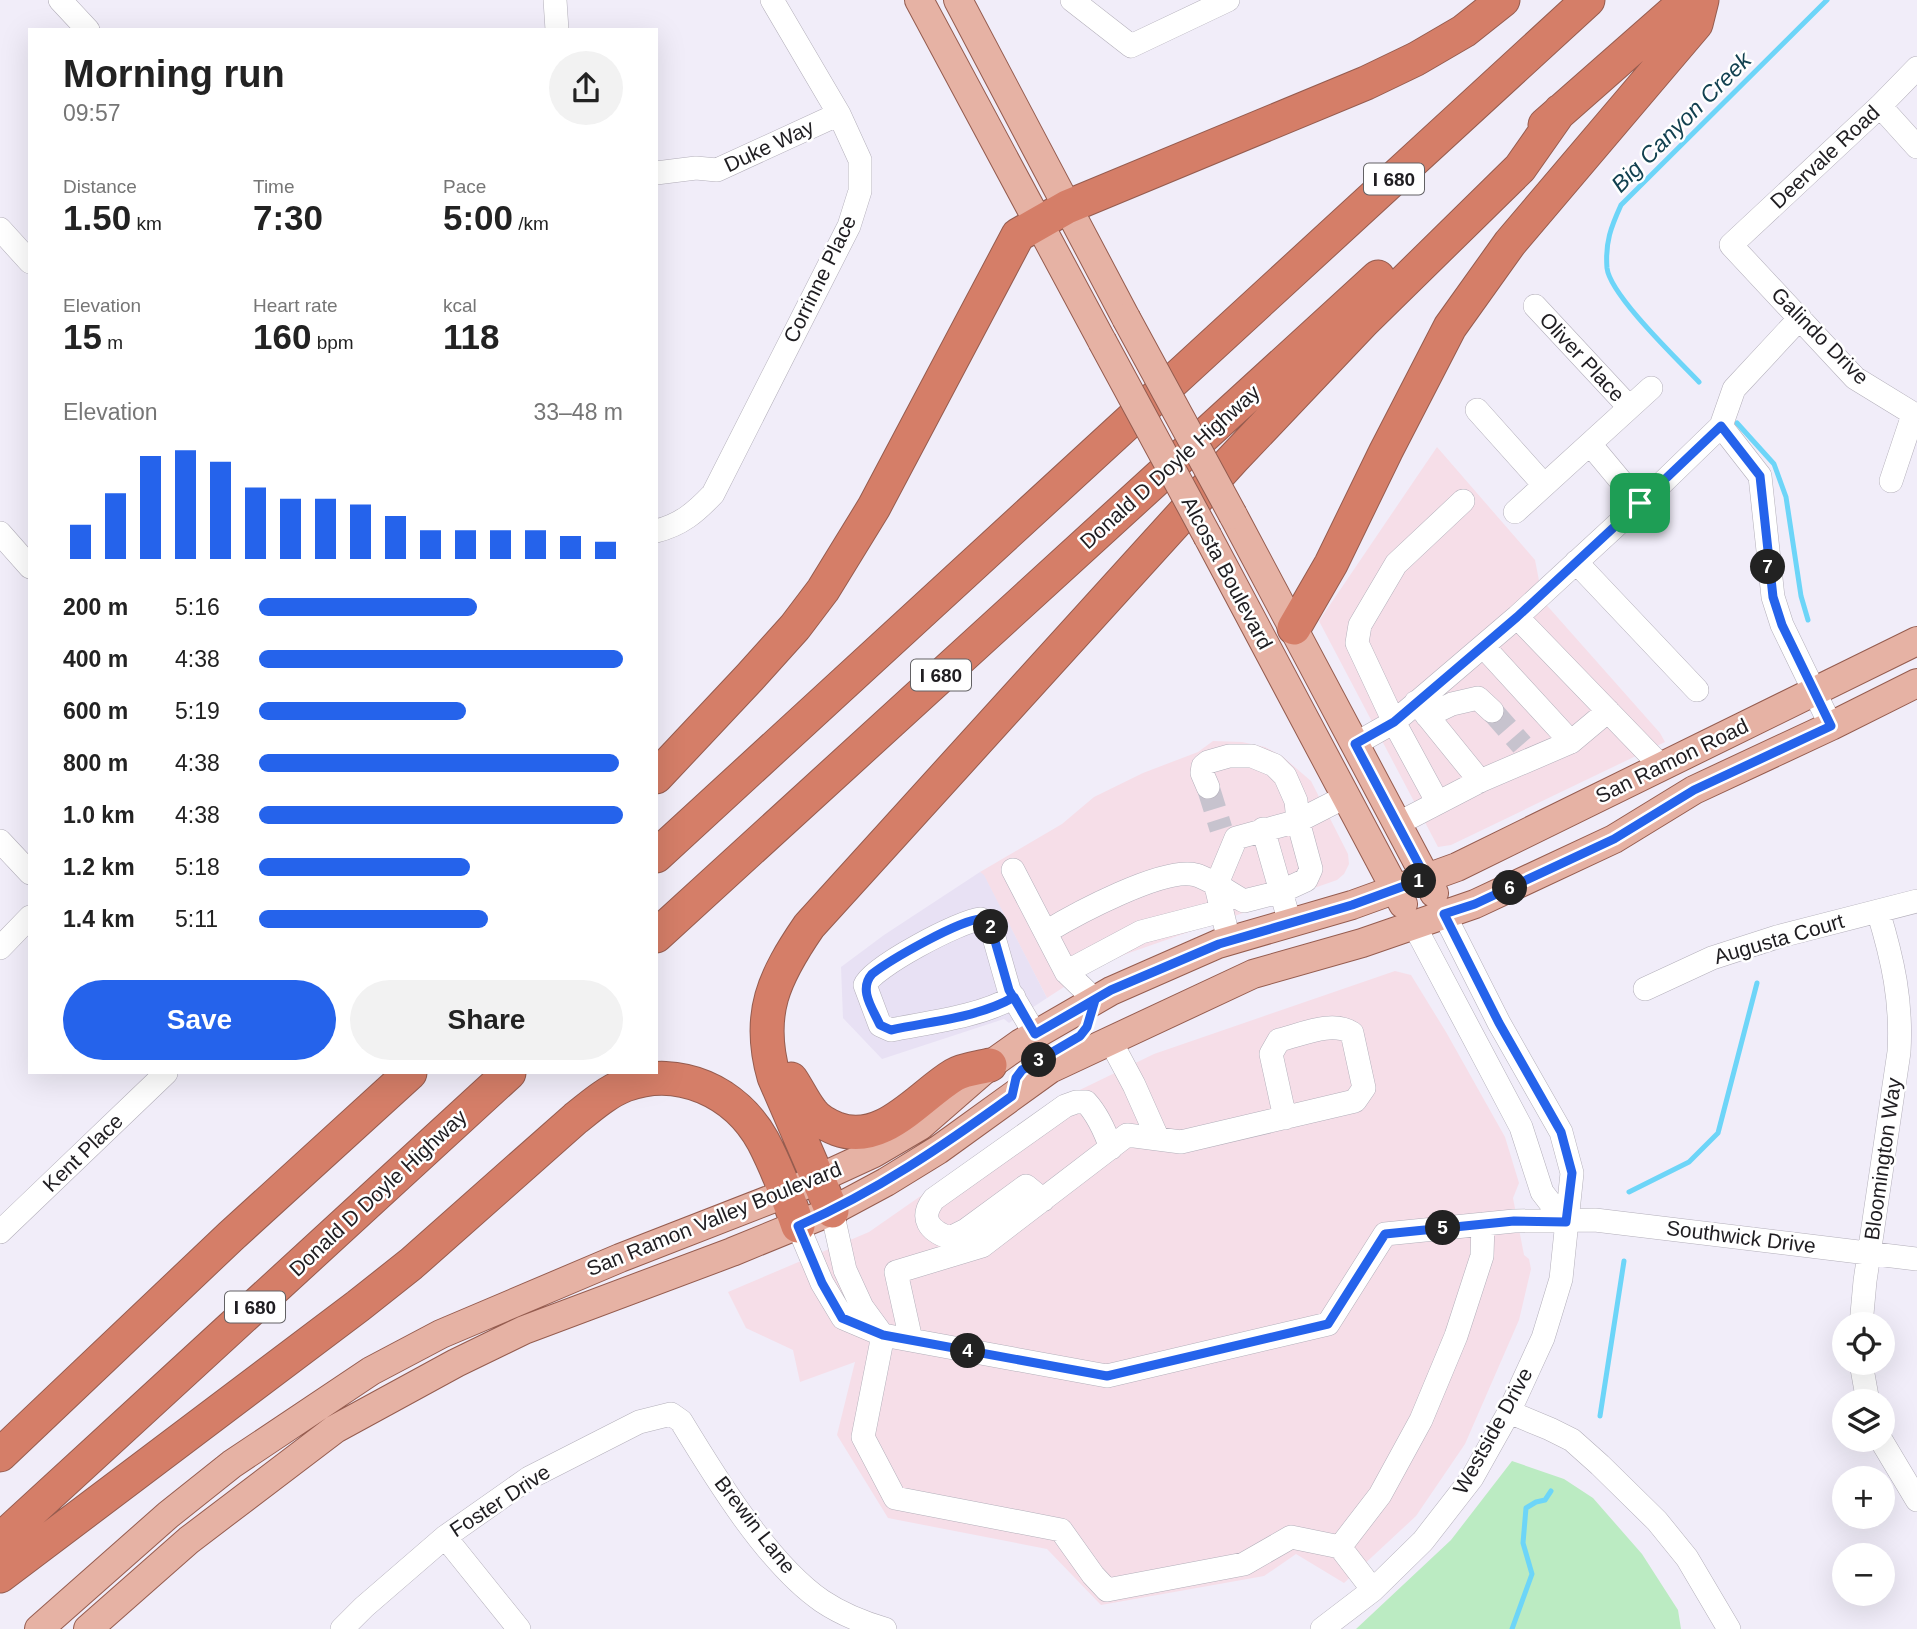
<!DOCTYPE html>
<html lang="en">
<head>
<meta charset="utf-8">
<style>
  body { margin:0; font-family:Arial,sans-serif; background:#f2f2f2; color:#222; height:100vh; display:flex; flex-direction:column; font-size:26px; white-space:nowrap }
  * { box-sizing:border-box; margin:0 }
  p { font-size:23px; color:#767676 }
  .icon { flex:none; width:38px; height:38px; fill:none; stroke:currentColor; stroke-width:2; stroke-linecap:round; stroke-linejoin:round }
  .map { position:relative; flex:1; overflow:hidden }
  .sheet { position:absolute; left:28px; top:28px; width:630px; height:1046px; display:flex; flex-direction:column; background:#fff; border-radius:0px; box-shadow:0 7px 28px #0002 }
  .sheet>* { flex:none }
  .controls { position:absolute; left:1832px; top:1312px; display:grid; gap:14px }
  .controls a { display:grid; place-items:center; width:63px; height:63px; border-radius:50%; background:#fff; box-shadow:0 7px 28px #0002; font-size:35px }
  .pin { position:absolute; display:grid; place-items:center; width:60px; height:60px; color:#fff; margin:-30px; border-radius:14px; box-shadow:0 4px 10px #0006 }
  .km { position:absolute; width:35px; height:35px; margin:-18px; border-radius:50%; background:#222; color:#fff; font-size:19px; line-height:35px; text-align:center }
  .round { display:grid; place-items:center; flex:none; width:74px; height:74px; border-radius:37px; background:#f2f2f2 }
  .overview { display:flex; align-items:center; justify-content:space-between; height:119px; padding:0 35px }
  h1 { font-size:38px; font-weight:700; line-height:52px }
  .metrics { display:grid; grid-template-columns:repeat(3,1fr); gap:10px; height:119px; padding:7px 35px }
  .metrics div { display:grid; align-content:center }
  .metrics b { font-size:35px; font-weight:700 }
  .metrics small { font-size:19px; font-weight:400 }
  .metrics p { font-size:19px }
  .chart { height:196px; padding:14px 35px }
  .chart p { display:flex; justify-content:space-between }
  .chart svg { width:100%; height:126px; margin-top:7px; stroke:#2563eb; stroke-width:6 }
  .button { display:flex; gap:14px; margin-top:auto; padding:14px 35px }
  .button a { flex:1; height:80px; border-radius:42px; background:#2563eb; color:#fff; font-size:28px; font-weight:700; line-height:80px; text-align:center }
  .button a+a { background:#f2f2f2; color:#222 }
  ul { padding:0 35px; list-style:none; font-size:23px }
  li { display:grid; grid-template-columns:112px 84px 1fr; align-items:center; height:52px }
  li i { height:18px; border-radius:9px; background:#2563eb }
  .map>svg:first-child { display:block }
  .commercial { fill:#f6dee8 }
  .built { fill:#e8e1f4 }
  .green { fill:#bbebc2 }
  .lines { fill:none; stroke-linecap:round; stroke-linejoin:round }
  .stream { stroke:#6dd5f8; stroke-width:5 }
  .minor-tunnel { stroke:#c7c3ce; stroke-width:23; stroke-dasharray:23 11; stroke-linecap:butt }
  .minor-casing { stroke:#b3afba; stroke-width:24 }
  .major-casing { stroke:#955c4f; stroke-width:30 }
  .highway-casing { stroke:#955c4f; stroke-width:35 }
  .minor { stroke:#fff; stroke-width:23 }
  .major { stroke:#e6b2a4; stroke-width:28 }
  .highway { stroke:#d57e68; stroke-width:33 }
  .major-bridge-casing { stroke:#955c4f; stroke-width:30; stroke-linecap:butt }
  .major-bridge { stroke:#e6b2a4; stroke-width:28 }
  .route-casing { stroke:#fff; stroke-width:14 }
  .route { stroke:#2563eb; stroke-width:9 }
  .labels { text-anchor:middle; stroke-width:5; stroke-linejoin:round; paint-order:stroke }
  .shield { fill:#fff; stroke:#626164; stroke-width:2 }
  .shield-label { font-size:19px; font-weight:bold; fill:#1f1d21 }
  .street-label { font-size:21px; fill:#1f1d21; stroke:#fff }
  .water-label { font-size:23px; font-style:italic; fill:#124150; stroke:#fff }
</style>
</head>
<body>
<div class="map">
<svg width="1917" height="1629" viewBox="0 0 1917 1629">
  <rect width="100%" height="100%" fill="#f1edf9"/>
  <path class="commercial" d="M 1437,447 L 1535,560 L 1543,601 L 1660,733 L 1665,742 L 1451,845 L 1438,847 L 1319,621 Z
    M 1213,741 L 1242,742 L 1265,747 L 1282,756 L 1311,781 L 1348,854 L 1349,864 L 1344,874 L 1337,880 L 1126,954 L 1087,972 L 1047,998 L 984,876 L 980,872 L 1062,824 L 1094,797 L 1143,773 L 1198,752 Z
    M 1395,971 L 1411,975 L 1446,1032 L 1505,1137 L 1519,1183 L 1513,1198 L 1524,1255 L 1529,1259 L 1531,1269 L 1519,1320 L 1465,1444 L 1416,1516 L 1344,1583 L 1296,1554 L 1264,1576 L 1101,1605 L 1047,1549 L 888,1518 L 837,1435 L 855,1362 L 800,1382 L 793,1350 L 746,1328 L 728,1292 L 869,1232 L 1057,1101 L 1154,1054 Z"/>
  <path class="built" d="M 980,872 L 984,875 L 1047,998 L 1009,1023 L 1004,1019 L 882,1059 L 843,1018 L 841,967 L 884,935 Z"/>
  <path class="green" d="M 1512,1461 L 1564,1479 L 1593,1498 L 1642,1554 L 1678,1610 L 1681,1629 L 1356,1629 L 1451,1540 Z"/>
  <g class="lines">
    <path class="stream" d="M 1699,382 C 1678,360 1610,295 1607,268 C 1605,242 1611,227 1621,205 L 1827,0
      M 1737,423 L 1774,464 L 1786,497 L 1801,596 L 1808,620
      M 1629,1192 L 1689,1162 L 1718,1133 L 1757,983
      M 1600,1416 L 1624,1261
      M 1512,1629 L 1532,1574 L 1523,1543 L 1526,1508 L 1536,1502 L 1545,1500 L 1551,1491"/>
    <path class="minor-tunnel" d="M 1492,711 L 1522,745
      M 1208,787 L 1221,829"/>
    <defs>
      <path id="minor" d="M 60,0 L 88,30
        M 555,0 L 557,30
        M 1072,0 L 1131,46 L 1228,0
        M 1917,68 L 1880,106 L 1731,245 L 1855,378 L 1917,416
        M 1880,106 L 1917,147
        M 656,173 L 696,168 L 717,170 L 839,114
        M 0,229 L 30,262
        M 1535,306 L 1629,407
        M 1800,318 L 1734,389 L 1721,426 L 1760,476 L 1773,597 L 1782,625 L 1831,726
        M 1477,410 L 1544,485
        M 1590,444 L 1640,504
        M 1891,481 L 1913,415
        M 1515,512 L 1651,388
        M 656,531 C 681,525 696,512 713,494 L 849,226 L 860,191 L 860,160 L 839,114 L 772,0
        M 0,533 L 30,567
        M 1576,562 L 1697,690
        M 1517,617 L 1662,767
        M 1483,646 L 1571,742
        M 1416,702 L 1480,781
        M 1427,716 L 1452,704 L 1478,698 L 1492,711
        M 1355,744 L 1394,722 L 1517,617 L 1658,487 L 1721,426
        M 1438,803 L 1394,722 L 1357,643 L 1360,625 L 1396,564 L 1463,501
        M 1399,823 L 1480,781 L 1571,742 L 1608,711
        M 1263,829 L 1290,923
        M 0,841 L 30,873
        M 1013,870 L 1066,972 L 1095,1000
        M 1414,925 L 1521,1127 L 1542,1192 L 1565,1222
        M 1046,932 C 1074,915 1164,866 1196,875 C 1212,880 1229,893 1244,901 L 1280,892 L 1306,880 L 1311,869 L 1298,821 L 1296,801 L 1285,776 L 1274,765 L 1252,756 L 1229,756 L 1208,762 L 1203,766 L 1202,773 L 1208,787
        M 1229,941 L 1216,886 L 1236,838 L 1298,821 L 1347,796
        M 0,948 L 30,917
        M 1066,972 L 1141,932 L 1222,911
        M 1645,989 L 1712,958 L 1777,937 L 1917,901
        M 1014,997 C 978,1017 931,1022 891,1030 L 880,1025 L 865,985 C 871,968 961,920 981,919 L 991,927 L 1009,990 L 1035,1034
        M 1111,1042 L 1134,1085 L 1158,1139
        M 1043,1200 L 1026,1186 L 966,1230 L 950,1238 C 929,1231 919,1218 934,1199 L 1065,1106 L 1076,1102 L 1086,1102 C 1098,1115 1105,1131 1111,1148
        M 832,1211 L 845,1270 L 862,1307 L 881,1333
        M 798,1226 L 822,1283 L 843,1318 L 883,1335
        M 0,1232 L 166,1073
        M 1861,1325 L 1865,1281 L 1899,1052 C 1902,1001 1893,960 1878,911
        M 911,1340 L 896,1272 L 982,1246 L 1127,1135 L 1181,1142 L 1355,1101 L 1364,1088 L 1352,1033 C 1332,1020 1301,1035 1279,1040 L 1271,1054 L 1285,1118
        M 1861,1363 L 1868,1402
        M 1509,1412 L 1550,1429 L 1572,1440 L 1600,1465 L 1657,1521 L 1687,1558 L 1729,1629
        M 1881,1440 L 1917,1500
        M 445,1537 L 519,1629
        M 1340,1547 L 1380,1495 L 1421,1420 L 1456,1336 L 1482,1256 L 1483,1224
        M 1373,1590 L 1340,1547 L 1291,1537 L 1244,1564 L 1107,1590 L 1093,1575 L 1061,1530 L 895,1498 L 863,1437 L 883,1335 L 1107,1376 L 1328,1324 L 1385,1234 L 1514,1221 L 1595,1220 L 1917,1259
        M 342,1629 L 364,1607 L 445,1537 L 529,1478 L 639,1422 L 671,1414 L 681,1421 C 715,1477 768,1564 822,1601 C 840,1613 864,1623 885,1629
        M 1322,1629 L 1373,1590 L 1423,1541 L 1472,1478 L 1509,1412 L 1543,1338 L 1561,1279 L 1572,1173 L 1561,1132 L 1499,1023 L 1444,914"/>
      <path id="major" d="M 919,0 L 1102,341
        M 958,0 L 1126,318
        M 1233,515 L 1434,893
        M 1208,537 L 1403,904
        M 39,1629 L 168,1515 L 232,1464 L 371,1371 L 441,1334 L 620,1258 L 787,1193 L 874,1153 L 920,1126 L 990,1065 L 1021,1043 L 1111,991 L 1218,944 L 1352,905 L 1457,867 L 1917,641
        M 88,1629 L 189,1540 L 335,1429 L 456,1363 L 524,1330 L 732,1252 L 832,1211 L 886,1182 L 938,1150 L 1050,1069 L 1253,974 L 1362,943 L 1475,904 L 1614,839 L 1694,790 L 1831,726 L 1917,683"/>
      <path id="highway" d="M 1545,125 L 1687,0
        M 1294,628 L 1331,564 L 1386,451 L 1450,327 L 1510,243 L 1696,24 L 1702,0
        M 656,777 L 750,677 L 795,627 L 823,590 L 874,507 L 1018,235 L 1067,207 L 1366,83 L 1416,59 L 1464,31 L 1503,0
        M 656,856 L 1588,0
        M 656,936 L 1378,277
        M 791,1079 C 798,1089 803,1101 811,1111 C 817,1120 827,1125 837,1129 C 883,1146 919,1096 954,1075 C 964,1069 979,1068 990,1065
        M 832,1211 L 774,1077 C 756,1014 774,977 809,926 L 1233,459 L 1364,321 L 1520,168 L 1560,111
        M 0,1455 L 231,1236 L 410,1073
        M 0,1540 L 509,1073
        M 0,1576 L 358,1306 L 411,1264 L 576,1118 C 591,1106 607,1092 625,1085 C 679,1065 736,1092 763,1141 C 777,1168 788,1197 798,1226"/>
    </defs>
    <use href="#minor" class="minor-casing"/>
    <use href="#major" class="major-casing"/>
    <use href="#highway" class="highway-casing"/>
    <use href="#minor" class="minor"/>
    <use href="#major" class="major"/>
    <use href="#highway" class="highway"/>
    <defs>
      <path id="major-bridge" d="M 1126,318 L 1233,515
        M 1102,341 L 1208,537"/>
    </defs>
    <use href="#major-bridge" class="major-bridge-casing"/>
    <use href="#major-bridge" class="major-bridge"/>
  </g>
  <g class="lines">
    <defs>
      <path id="route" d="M 1640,503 L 1517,617 L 1394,722 L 1355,744 L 1426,878 L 1352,905 L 1219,944 L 1111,990 L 1035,1034 L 1009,990 L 991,927 L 981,919 C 959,920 890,960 872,974 C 858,990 873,1009 880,1025 L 891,1030 C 931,1021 978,1018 1014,997 L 1035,1034 L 1095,1000 L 1087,1027 L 1080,1036 L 1022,1070 L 1016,1078 L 1012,1096 C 943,1146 877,1191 798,1226 L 822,1283 L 842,1318 L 883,1335 L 1107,1376 L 1328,1324 L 1385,1234 L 1514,1221 L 1566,1222 L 1572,1173 L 1561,1132 L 1499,1023 L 1444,914 L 1475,904 L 1614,839 L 1694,790 L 1831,726 L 1782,625 L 1773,597 L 1760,476 L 1721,426 L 1640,503"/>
    </defs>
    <use href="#route" class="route-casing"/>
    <use href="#route" class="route"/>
  </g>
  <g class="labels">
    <g class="shield">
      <rect x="1364" y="163.5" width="60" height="31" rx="5"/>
      <rect x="911" y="659.5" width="60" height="31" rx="5"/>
      <rect x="225" y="1291.5" width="60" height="31" rx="5"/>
    </g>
    <g class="shield-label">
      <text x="1394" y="186">I 680</text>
      <text x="941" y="682">I 680</text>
      <text x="255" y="1314">I 680</text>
    </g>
    <g class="street-label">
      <text transform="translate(769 146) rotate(-25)" y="7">Duke Way</text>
      <text transform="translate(1825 157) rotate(-43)" y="7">Deervale Road</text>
      <text transform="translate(820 279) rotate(-64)" y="7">Corrinne Place</text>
      <text transform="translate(1820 336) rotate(45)" y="7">Galindo Drive</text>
      <text transform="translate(1582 357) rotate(47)" y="7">Oliver Place</text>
      <text transform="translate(1170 467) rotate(-42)" y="7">Donald D Doyle Highway</text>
      <text transform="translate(1227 573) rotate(62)" y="7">Alcosta Boulevard</text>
      <text transform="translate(1672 761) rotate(-26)" y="7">San Ramon Road</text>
      <text transform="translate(1779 939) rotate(-16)" y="7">Augusta Court</text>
      <text transform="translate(83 1153) rotate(-44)" y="7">Kent Place</text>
      <text transform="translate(1883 1159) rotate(-82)" y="7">Bloomington Way</text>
      <text transform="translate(378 1193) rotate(-43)" y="7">Donald D Doyle Highway</text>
      <text transform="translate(714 1219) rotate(-22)" y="7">San Ramon Valley Boulevard</text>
      <text transform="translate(1741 1237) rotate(7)" y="7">Southwick Drive</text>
      <text transform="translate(1493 1431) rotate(-61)" y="7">Westside Drive</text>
      <text transform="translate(500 1501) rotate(-33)" y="7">Foster Drive</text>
      <text transform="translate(755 1525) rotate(52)" y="7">Brewin Lane</text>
    </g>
    <g class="water-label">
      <text transform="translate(1681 122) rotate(-45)" y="8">Big Canyon Creek</text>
    </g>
  </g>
</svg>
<div class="controls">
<a><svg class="icon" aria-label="locate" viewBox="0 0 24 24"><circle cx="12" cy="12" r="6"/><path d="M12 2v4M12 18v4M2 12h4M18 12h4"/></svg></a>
<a><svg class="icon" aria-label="layers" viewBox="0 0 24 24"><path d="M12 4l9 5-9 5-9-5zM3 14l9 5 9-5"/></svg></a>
<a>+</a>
<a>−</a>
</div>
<div class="pin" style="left:1640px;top:503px;background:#1e9e55"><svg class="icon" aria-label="arrive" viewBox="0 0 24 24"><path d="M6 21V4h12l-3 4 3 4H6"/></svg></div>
<b class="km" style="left:1419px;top:881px">1</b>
<b class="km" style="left:991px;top:927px">2</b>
<b class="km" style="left:1039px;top:1060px">3</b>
<b class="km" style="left:968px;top:1351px">4</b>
<b class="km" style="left:1443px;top:1228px">5</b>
<b class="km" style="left:1510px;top:888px">6</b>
<b class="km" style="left:1768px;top:567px">7</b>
<section class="sheet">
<div class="overview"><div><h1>Morning run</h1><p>09:57</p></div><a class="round"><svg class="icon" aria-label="share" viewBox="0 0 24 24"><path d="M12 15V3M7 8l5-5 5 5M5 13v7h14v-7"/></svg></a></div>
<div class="metrics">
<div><p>Distance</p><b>1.50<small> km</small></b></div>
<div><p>Time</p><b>7:30</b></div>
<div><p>Pace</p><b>5:00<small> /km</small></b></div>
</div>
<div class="metrics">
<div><p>Elevation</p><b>15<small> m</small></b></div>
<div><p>Heart rate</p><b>160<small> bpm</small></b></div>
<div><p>kcal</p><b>118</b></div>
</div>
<div class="chart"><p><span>Elevation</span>33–48 m</p>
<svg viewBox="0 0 160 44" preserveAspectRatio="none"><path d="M5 44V32M15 44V21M25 44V8M35 44V6M45 44V10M55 44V19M65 44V23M75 44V23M85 44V25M95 44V29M105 44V34M115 44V34M125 44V34M135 44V34M145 44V36M155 44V38"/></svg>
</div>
<ul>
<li><b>200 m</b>5:16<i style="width:60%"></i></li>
<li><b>400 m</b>4:38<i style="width:100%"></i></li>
<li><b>600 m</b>5:19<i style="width:57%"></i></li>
<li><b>800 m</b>4:38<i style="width:99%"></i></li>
<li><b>1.0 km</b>4:38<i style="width:100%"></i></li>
<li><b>1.2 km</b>5:18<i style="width:58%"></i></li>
<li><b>1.4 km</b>5:11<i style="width:63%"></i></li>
</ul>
<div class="button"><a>Save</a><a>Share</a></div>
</section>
</div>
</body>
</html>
